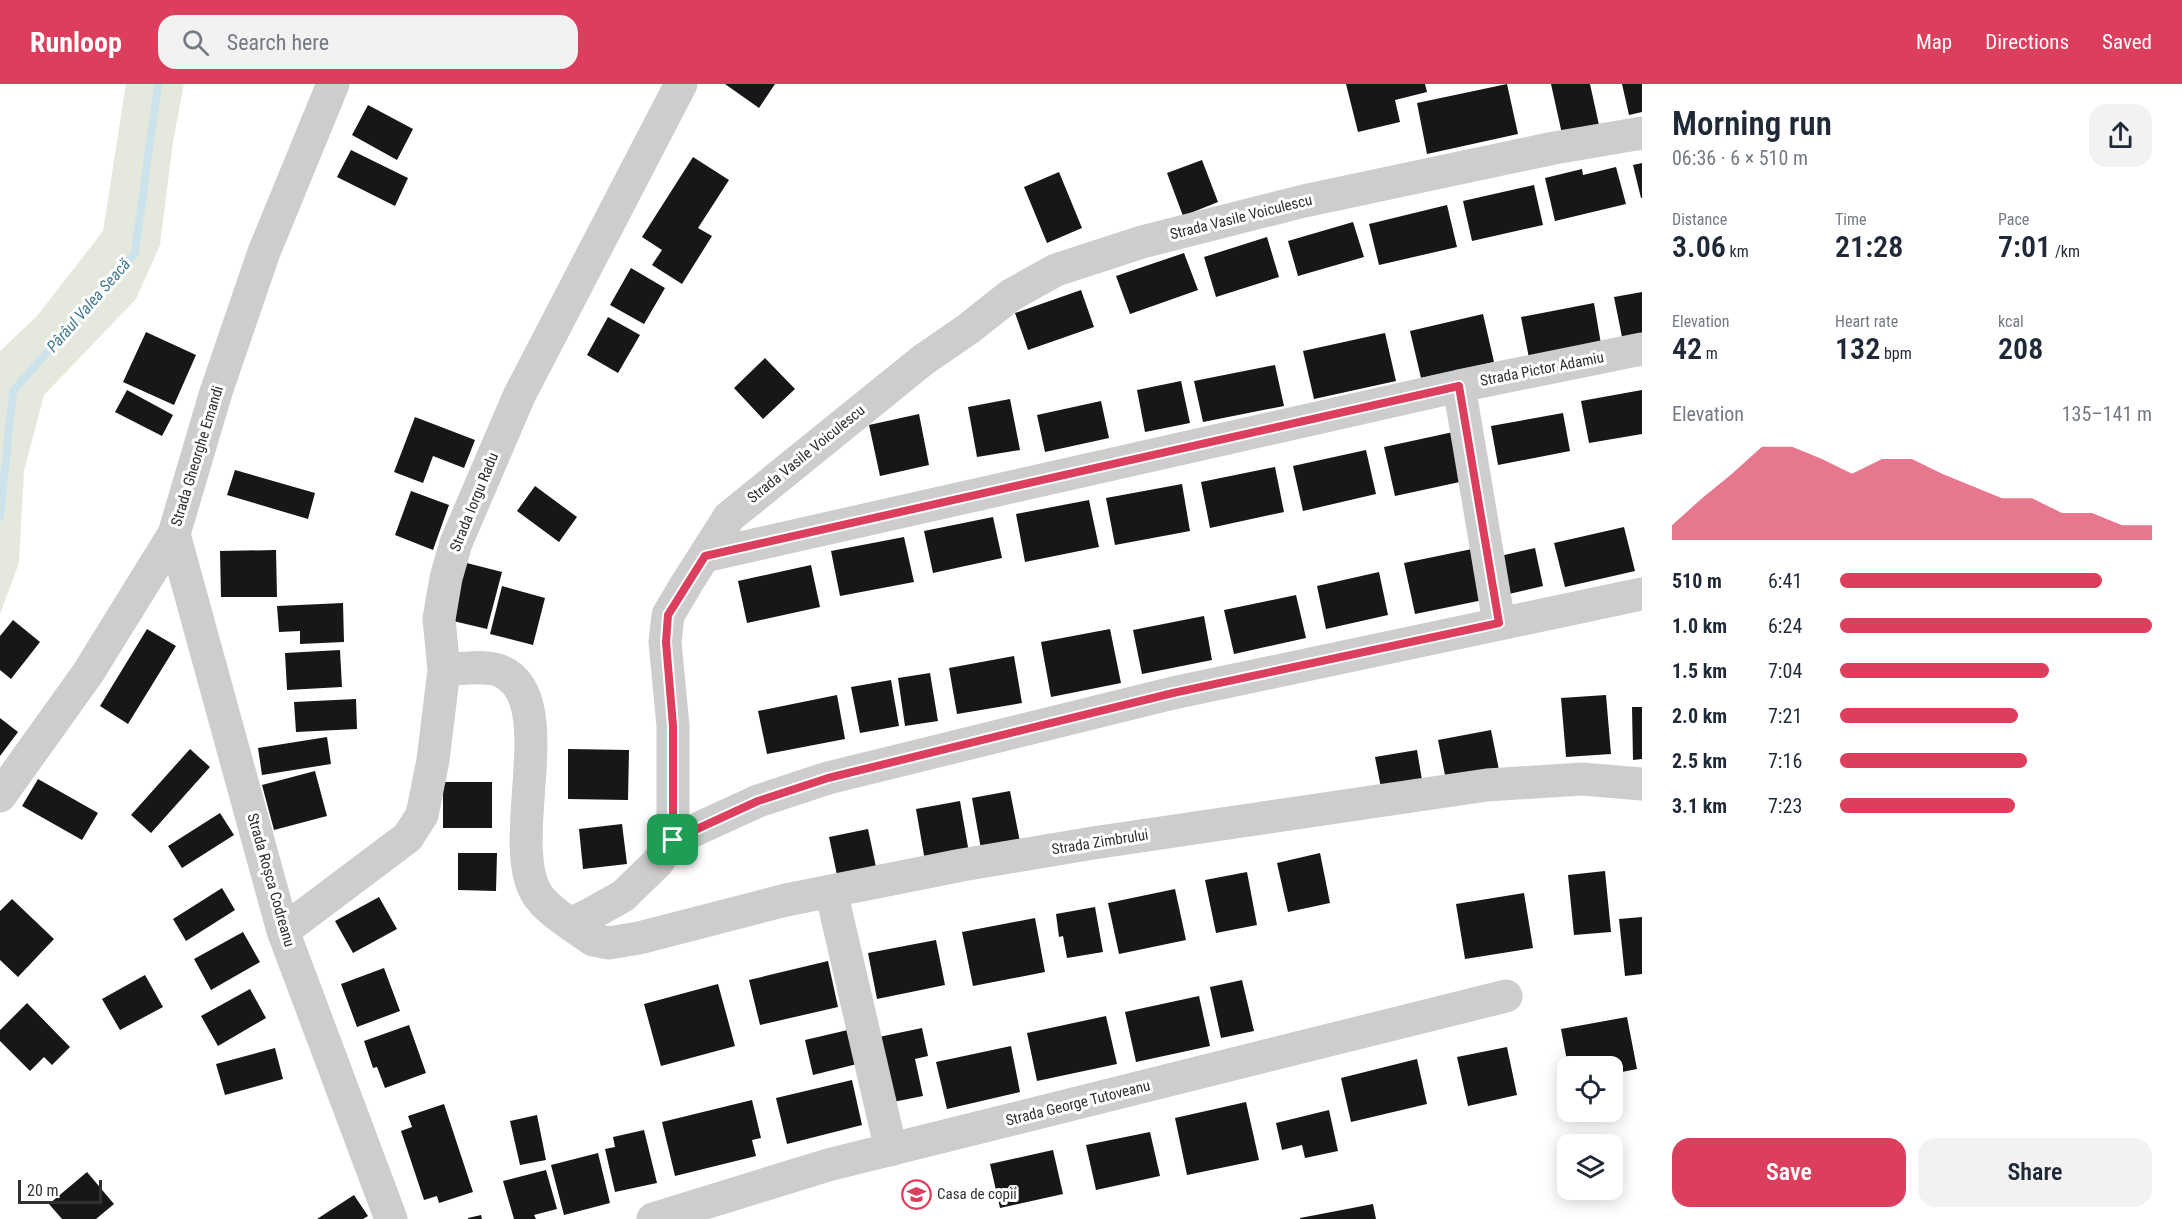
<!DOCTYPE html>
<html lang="en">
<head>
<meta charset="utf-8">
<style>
  body { margin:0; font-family:"Roboto Condensed",sans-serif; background:#f2f2f3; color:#1f2937; height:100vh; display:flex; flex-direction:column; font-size:22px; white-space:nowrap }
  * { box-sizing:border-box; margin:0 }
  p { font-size:20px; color:#747a83 }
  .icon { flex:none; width:33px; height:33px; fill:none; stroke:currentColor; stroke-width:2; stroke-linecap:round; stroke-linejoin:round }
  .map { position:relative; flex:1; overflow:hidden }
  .sheet { display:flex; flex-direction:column; background:#fff; width:540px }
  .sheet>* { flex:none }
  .controls { position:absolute; left:1557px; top:972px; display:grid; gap:12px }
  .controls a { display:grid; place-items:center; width:66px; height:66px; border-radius:12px; background:#fff; box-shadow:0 3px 15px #0003; font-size:30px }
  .scale { position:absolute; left:18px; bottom:15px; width:84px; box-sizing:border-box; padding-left:6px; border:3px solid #303030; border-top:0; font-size:16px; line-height:21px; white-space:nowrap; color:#303030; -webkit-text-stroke:4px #fff; paint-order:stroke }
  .pin { position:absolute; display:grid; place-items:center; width:51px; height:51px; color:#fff; margin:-26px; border-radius:12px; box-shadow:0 3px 9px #0006 }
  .round { display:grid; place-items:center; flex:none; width:63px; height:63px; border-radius:18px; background:#f2f2f3 }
  .headline { display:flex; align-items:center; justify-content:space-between; height:102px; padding:0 30px }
  h1 { font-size:33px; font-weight:600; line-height:45px }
  .figures { display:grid; grid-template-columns:repeat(3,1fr); gap:9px; height:102px; padding:6px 30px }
  .figures div { display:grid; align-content:center }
  .figures b { font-size:30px; font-weight:600 }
  .figures small { font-size:16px; font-weight:400 }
  .figures p { font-size:16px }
  .chart { height:168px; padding:12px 30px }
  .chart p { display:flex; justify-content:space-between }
  .chart svg { width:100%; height:108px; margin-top:6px; fill:#dc3e5d; opacity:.7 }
  .cta { display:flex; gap:12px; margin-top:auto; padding:12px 30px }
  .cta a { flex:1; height:69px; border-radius:18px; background:#dc3e5d; color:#fff; font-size:24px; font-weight:600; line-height:69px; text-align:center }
  .cta a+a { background:#f2f2f3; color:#1f2937 }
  ul { padding:0 30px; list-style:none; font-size:20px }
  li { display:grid; grid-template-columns:96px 72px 1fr; align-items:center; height:45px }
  li i { height:15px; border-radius:8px; background:#dc3e5d }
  header { display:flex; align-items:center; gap:36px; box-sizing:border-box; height:84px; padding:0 30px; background:#dc3e5d; color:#fff }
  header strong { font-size:28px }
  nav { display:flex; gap:33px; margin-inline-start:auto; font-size:21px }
  .search { width:420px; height:54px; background:#f2f2f3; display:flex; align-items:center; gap:15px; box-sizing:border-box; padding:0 21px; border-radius:18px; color:#747a83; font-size:22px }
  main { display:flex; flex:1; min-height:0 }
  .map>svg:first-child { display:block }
  .green { fill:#e5e9dd }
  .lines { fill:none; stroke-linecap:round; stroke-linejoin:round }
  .stream { stroke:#cde3eb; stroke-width:8 }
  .building { fill:#171717 }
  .minor { stroke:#cdcdcd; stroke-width:33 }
  .route-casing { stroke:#fff; stroke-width:12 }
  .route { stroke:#dc3e5d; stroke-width:8 }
  .labels { text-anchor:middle; stroke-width:6; stroke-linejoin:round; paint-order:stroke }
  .street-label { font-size:15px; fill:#303030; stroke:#fff }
  .poi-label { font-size:15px; fill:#303030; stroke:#fff; text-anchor:start }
  .water-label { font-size:16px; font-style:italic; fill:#427a8f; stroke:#fff }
</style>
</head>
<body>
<header>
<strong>Runloop</strong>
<div class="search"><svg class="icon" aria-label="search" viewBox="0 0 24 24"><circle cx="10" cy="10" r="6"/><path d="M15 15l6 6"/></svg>Search here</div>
<nav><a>Map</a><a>Directions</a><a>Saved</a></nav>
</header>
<main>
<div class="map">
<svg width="1642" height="1135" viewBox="0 0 1642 1135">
  <rect width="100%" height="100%" fill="#fff"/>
  <path class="green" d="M 126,0 L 184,0 L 173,58 L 160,161 L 136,215 L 44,311 L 24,387 L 19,479 L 0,530 L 0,267 L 37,232 L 103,147 Z"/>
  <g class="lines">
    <path class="stream" d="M 0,433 L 13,307 L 135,169 L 158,0"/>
  </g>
  <path class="building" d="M 725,0 L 775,0 L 759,24 Z
    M 1346,0 L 1425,0 L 1427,8 L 1395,16 L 1400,38 L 1358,48 Z
    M 1507,0 L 1518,50 L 1427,70 L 1417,19 Z
    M 1551,0 L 1590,0 L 1599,41 L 1562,50 Z
    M 1622,0 L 1642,0 L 1642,28 L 1629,31 Z
    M 368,21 L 413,45 L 397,76 L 352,51 Z
    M 351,66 L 408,94 L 395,122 L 337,93 Z
    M 693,73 L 729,96 L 698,144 L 712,152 L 682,200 L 652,181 L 662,166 L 642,153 Z
    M 1202,76 L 1218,118 L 1183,132 L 1167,89 Z
    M 1642,79 L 1642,114 L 1641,114 L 1633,81 Z
    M 1616,83 L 1626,120 L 1555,137 L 1545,94 L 1582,85 L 1583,91 Z
    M 1059,88 L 1082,144 L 1047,159 L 1024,103 Z
    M 1534,101 L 1543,141 L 1472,157 L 1463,117 Z
    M 1447,121 L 1457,163 L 1379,181 L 1369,140 Z
    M 1353,138 L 1364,173 L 1298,192 L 1288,157 Z
    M 1267,153 L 1279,193 L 1216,213 L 1204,173 Z
    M 1184,169 L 1198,206 L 1130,230 L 1116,192 Z
    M 631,184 L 665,204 L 644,240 L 610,221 Z
    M 1081,206 L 1094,243 L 1028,266 L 1015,229 Z
    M 1642,208 L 1642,249 L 1622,253 L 1614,213 Z
    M 1594,219 L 1601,260 L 1529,274 L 1521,233 Z
    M 1483,230 L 1494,278 L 1421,294 L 1410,247 Z
    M 608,233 L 640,251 L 618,289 L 587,271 Z
    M 146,248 L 196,271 L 174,321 L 123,298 Z
    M 1385,249 L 1396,297 L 1314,315 L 1303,267 Z
    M 765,274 L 795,305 L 763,335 L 734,304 Z
    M 1275,281 L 1284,322 L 1203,338 L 1194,297 Z
    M 1181,297 L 1190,339 L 1145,348 L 1137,306 Z
    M 127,306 L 173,331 L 162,352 L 115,328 Z
    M 1642,306 L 1642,350 L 1589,359 L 1581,317 Z
    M 1010,315 L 1020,366 L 977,373 L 968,323 Z
    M 1101,317 L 1109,354 L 1045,368 L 1037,331 Z
    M 1563,329 L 1570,367 L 1498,381 L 1491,342 Z
    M 919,330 L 929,381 L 880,392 L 869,341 Z
    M 415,333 L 475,356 L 464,384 L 433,372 L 423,399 L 394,388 Z
    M 1458,347 L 1469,396 L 1395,412 L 1384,363 Z
    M 1366,366 L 1376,410 L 1303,427 L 1293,382 Z
    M 1275,383 L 1284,428 L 1210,444 L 1201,398 Z
    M 235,386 L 315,409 L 308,435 L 227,411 Z
    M 1182,400 L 1190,447 L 1115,461 L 1106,414 Z
    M 535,402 L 577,433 L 559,458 L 517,427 Z
    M 411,407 L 449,421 L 433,466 L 395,451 Z
    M 1089,416 L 1099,463 L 1025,478 L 1016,430 Z
    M 993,433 L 1002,474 L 933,489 L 924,447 Z
    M 1624,443 L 1635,487 L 1565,503 L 1554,459 Z
    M 904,453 L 914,498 L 840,512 L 831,467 Z
    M 1535,464 L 1543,502 L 1509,510 L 1500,472 Z
    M 1472,465 L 1483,516 L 1415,530 L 1404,479 Z
    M 276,466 L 277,513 L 221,513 L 220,467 Z
    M 463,478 L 502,488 L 487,545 L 449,536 Z
    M 811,481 L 820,523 L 747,539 L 738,497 Z
    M 1379,488 L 1388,531 L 1326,545 L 1317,502 Z
    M 502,502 L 545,514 L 533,561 L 490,550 Z
    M 1296,511 L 1306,554 L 1234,570 L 1224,526 Z
    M 343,519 L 344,558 L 300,560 L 300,547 L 279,548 L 277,522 Z
    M 1204,532 L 1212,576 L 1142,590 L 1133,546 Z
    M 13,536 L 40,558 L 11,595 L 0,586 L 0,552 Z
    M 147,545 L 176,562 L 128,640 L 100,622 Z
    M 1110,545 L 1121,599 L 1051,613 L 1041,558 Z
    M 340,566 L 342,603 L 287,606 L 285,569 Z
    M 1014,572 L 1022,619 L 957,630 L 949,584 Z
    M 930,589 L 938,637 L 905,642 L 898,594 Z
    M 891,596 L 899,642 L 860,649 L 851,603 Z
    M 837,611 L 845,655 L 767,670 L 758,627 Z
    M 1606,611 L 1611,670 L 1566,673 L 1561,614 Z
    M 356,615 L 357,645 L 296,648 L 294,618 Z
    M 1632,623 L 1642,623 L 1642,675 L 1633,676 Z
    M 0,634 L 18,648 L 0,672 Z
    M 1491,646 L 1499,686 L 1446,696 L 1438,656 Z
    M 327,653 L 331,680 L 262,691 L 258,664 Z
    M 190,665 L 210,683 L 151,749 L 131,731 Z
    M 568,665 L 629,666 L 628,716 L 568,715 Z
    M 1417,666 L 1423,702 L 1382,709 L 1375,673 Z
    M 315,687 L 327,732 L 274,746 L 262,701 Z
    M 38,695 L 98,729 L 82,756 L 22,722 Z
    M 443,698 L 492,698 L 492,744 L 443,744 Z
    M 1010,707 L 1020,758 L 981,765 L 972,714 Z
    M 960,717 L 969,769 L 925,777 L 916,725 Z
    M 220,729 L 234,751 L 182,784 L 168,762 Z
    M 622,740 L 627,780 L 583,785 L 579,745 Z
    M 868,745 L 876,783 L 837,791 L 829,753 Z
    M 458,769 L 497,769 L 496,807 L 458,806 Z
    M 1320,769 L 1330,819 L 1288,828 L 1277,779 Z
    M 1605,787 L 1611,848 L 1574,851 L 1568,791 Z
    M 1247,788 L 1257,841 L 1216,849 L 1205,796 Z
    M 222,804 L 235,826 L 186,857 L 173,835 Z
    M 1175,805 L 1186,856 L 1119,870 L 1108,819 Z
    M 1524,809 L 1533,864 L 1465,875 L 1456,820 Z
    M 379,813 L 397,845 L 353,869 L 335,837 Z
    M 12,815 L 54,855 L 18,893 L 0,876 L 0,827 Z
    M 1095,823 L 1103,868 L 1067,874 L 1063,852 L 1059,853 L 1056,830 Z
    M 1642,833 L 1642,890 L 1625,892 L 1619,835 Z
    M 1035,834 L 1045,888 L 973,902 L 962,848 Z
    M 243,848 L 260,878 L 211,906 L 194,875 Z
    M 936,856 L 945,901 L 877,915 L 868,869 Z
    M 828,877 L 838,923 L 760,941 L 749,896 Z
    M 384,884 L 400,927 L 357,943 L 341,900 Z
    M 145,891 L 163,923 L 120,946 L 102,915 Z
    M 1242,896 L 1254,947 L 1221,954 L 1210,903 Z
    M 718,900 L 735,962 L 661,982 L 644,920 Z
    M 250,905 L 266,934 L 218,962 L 201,932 Z
    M 1199,912 L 1210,962 L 1136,978 L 1125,928 Z
    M 27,919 L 70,963 L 52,981 L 44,973 L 30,987 L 0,957 L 0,946 Z
    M 1106,932 L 1117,980 L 1037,997 L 1027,949 Z
    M 1627,933 L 1637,985 L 1612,990 L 1612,982 L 1568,982 L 1561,945 Z
    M 409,941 L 426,989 L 385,1004 L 377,983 L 373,984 L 364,957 Z
    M 922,944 L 928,972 L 915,975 L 923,1012 L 888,1019 L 874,954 Z
    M 852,945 L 861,979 L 813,991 L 805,956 Z
    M 1011,962 L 1020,1008 L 947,1025 L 936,978 Z
    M 1507,963 L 1517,1011 L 1468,1022 L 1457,973 Z
    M 275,964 L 283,995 L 225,1011 L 216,980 Z
    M 1417,975 L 1427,1020 L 1351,1038 L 1341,994 Z
    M 852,996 L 862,1041 L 787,1060 L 776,1014 Z
    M 752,1016 L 761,1054 L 752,1056 L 756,1072 L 675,1092 L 662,1038 Z
    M 1246,1018 L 1259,1076 L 1187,1091 L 1175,1034 Z
    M 444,1020 L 473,1108 L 439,1119 L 437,1112 L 424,1116 L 401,1047 L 412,1043 L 408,1032 Z
    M 1329,1026 L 1338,1067 L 1305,1074 L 1302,1061 L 1282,1066 L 1276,1039 Z
    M 537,1031 L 546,1076 L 520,1081 L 510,1037 Z
    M 644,1046 L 657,1099 L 615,1108 L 605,1065 L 615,1063 L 613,1053 Z
    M 1150,1048 L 1160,1092 L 1096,1106 L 1086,1061 Z
    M 1053,1066 L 1063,1110 L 1000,1124 L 990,1080 Z
    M 598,1069 L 610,1119 L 564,1131 L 551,1081 Z
    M 546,1086 L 557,1125 L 534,1131 L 536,1135 L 514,1135 L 503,1097 Z
    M 87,1088 L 114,1120 L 96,1135 L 62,1135 L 49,1120 Z
    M 354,1111 L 368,1132 L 363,1135 L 317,1135 Z
    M 1373,1120 L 1376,1135 L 1300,1135 L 1300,1134 Z
    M 481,1131 L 482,1135 L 468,1135 L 468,1134 Z"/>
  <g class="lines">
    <path class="minor" d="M 1459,302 L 1499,539
      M 174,450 L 283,847 L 391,1135
      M 705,472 L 1459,302 L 1642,265
      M 444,586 C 461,585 481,581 498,586 C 566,610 501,762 539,813 C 547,824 559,832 570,840 L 589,831 L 623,812 L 657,779 L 673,756 L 673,642 L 665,558 L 668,531 L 687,499 L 729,433 L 923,276 L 968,245 L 1011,211 L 1056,186 L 1142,158 L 1304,117 L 1554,64 L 1642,49
      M 0,712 L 88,589 L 174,450 L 216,308 L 264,168 L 333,0
      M 673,756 L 758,717 L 828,694 L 1173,609 L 1642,510
      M 831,807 L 891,1066
      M 570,840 L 593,856 L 609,859 L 639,854 L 786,816 L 962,781 L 1093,759 L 1487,701 L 1582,695 L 1642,700
      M 283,847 L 408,753 L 422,731 L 433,676 L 444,586 L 439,535 L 446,494 L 456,459 L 519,312 L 681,0
      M 653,1135 L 828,1081 L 1506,912"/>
  </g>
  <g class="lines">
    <defs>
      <path id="route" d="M 1459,302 L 1499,539 L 1173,609 L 828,694 L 758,717 L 673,756 L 673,642 L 666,558 L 668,531 L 705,472 Z"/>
    </defs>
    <use href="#route" class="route-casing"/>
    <use href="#route" class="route"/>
  </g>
  <defs>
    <symbol id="school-ring" viewBox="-11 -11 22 22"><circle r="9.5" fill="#fff" stroke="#dc3e5d" stroke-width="1.5"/><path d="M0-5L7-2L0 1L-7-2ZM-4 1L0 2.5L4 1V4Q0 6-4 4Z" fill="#dc3e5d"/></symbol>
  </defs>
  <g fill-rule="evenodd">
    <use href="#school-ring" x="900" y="1094" width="33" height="33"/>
  </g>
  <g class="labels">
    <g class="street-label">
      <text transform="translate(1241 133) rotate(-14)" y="5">Strada Vasile Voiculescu</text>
      <text transform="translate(1542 285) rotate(-11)" y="5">Strada Pictor Adamiu</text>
      <text transform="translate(806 370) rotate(-39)" y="5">Strada Vasile Voiculescu</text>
      <text transform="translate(197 372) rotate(-73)" y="5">Strada Gheorghe Emandi</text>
      <text transform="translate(474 418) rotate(-68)" y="5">Strada Iorgu Radu</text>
      <text transform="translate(1100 758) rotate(-9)" y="5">Strada Zimbrului</text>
      <text transform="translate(271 796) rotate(74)" y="5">Strada Roșca Codreanu</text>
      <text transform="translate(1078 1019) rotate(-14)" y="5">Strada George Tutoveanu</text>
    </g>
    <g class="poi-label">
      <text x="937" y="1115">Casa de copii</text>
    </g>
    <g class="water-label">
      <text transform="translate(88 221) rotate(-49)" y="6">Pârâul Valea Seacă</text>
    </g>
  </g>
</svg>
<div class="controls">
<a><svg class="icon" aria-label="locate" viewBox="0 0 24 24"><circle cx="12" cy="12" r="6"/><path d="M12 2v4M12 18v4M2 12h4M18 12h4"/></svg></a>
<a><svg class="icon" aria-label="layers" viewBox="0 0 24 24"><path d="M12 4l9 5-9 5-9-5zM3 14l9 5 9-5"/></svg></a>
</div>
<div class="scale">20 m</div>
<div class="pin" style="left:673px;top:756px;background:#1e9e55"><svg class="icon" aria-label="arrive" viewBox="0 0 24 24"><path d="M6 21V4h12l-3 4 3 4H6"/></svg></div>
</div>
<section class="sheet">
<div class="headline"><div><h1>Morning run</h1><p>06:36 · 6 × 510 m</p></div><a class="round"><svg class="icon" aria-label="share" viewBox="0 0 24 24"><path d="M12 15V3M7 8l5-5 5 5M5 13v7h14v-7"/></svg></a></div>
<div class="figures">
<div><p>Distance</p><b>3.06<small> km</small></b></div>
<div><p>Time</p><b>21:28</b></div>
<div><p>Pace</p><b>7:01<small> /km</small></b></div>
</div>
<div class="figures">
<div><p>Elevation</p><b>42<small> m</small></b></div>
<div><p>Heart rate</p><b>132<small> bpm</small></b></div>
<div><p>kcal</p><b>208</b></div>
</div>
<div class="chart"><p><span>Elevation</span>135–141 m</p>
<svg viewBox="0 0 160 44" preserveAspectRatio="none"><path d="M0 44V38L10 27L20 17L30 6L40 6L50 11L60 17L70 11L80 11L90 17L100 22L110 27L120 27L130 33L140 33L150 38L160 38V44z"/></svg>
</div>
<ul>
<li><b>510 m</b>6:41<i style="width:84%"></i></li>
<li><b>1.0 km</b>6:24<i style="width:100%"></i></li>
<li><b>1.5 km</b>7:04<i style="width:67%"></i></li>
<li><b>2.0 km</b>7:21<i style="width:57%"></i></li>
<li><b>2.5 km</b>7:16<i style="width:60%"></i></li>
<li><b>3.1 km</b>7:23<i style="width:56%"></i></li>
</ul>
<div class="cta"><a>Save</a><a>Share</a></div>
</section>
</main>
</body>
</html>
